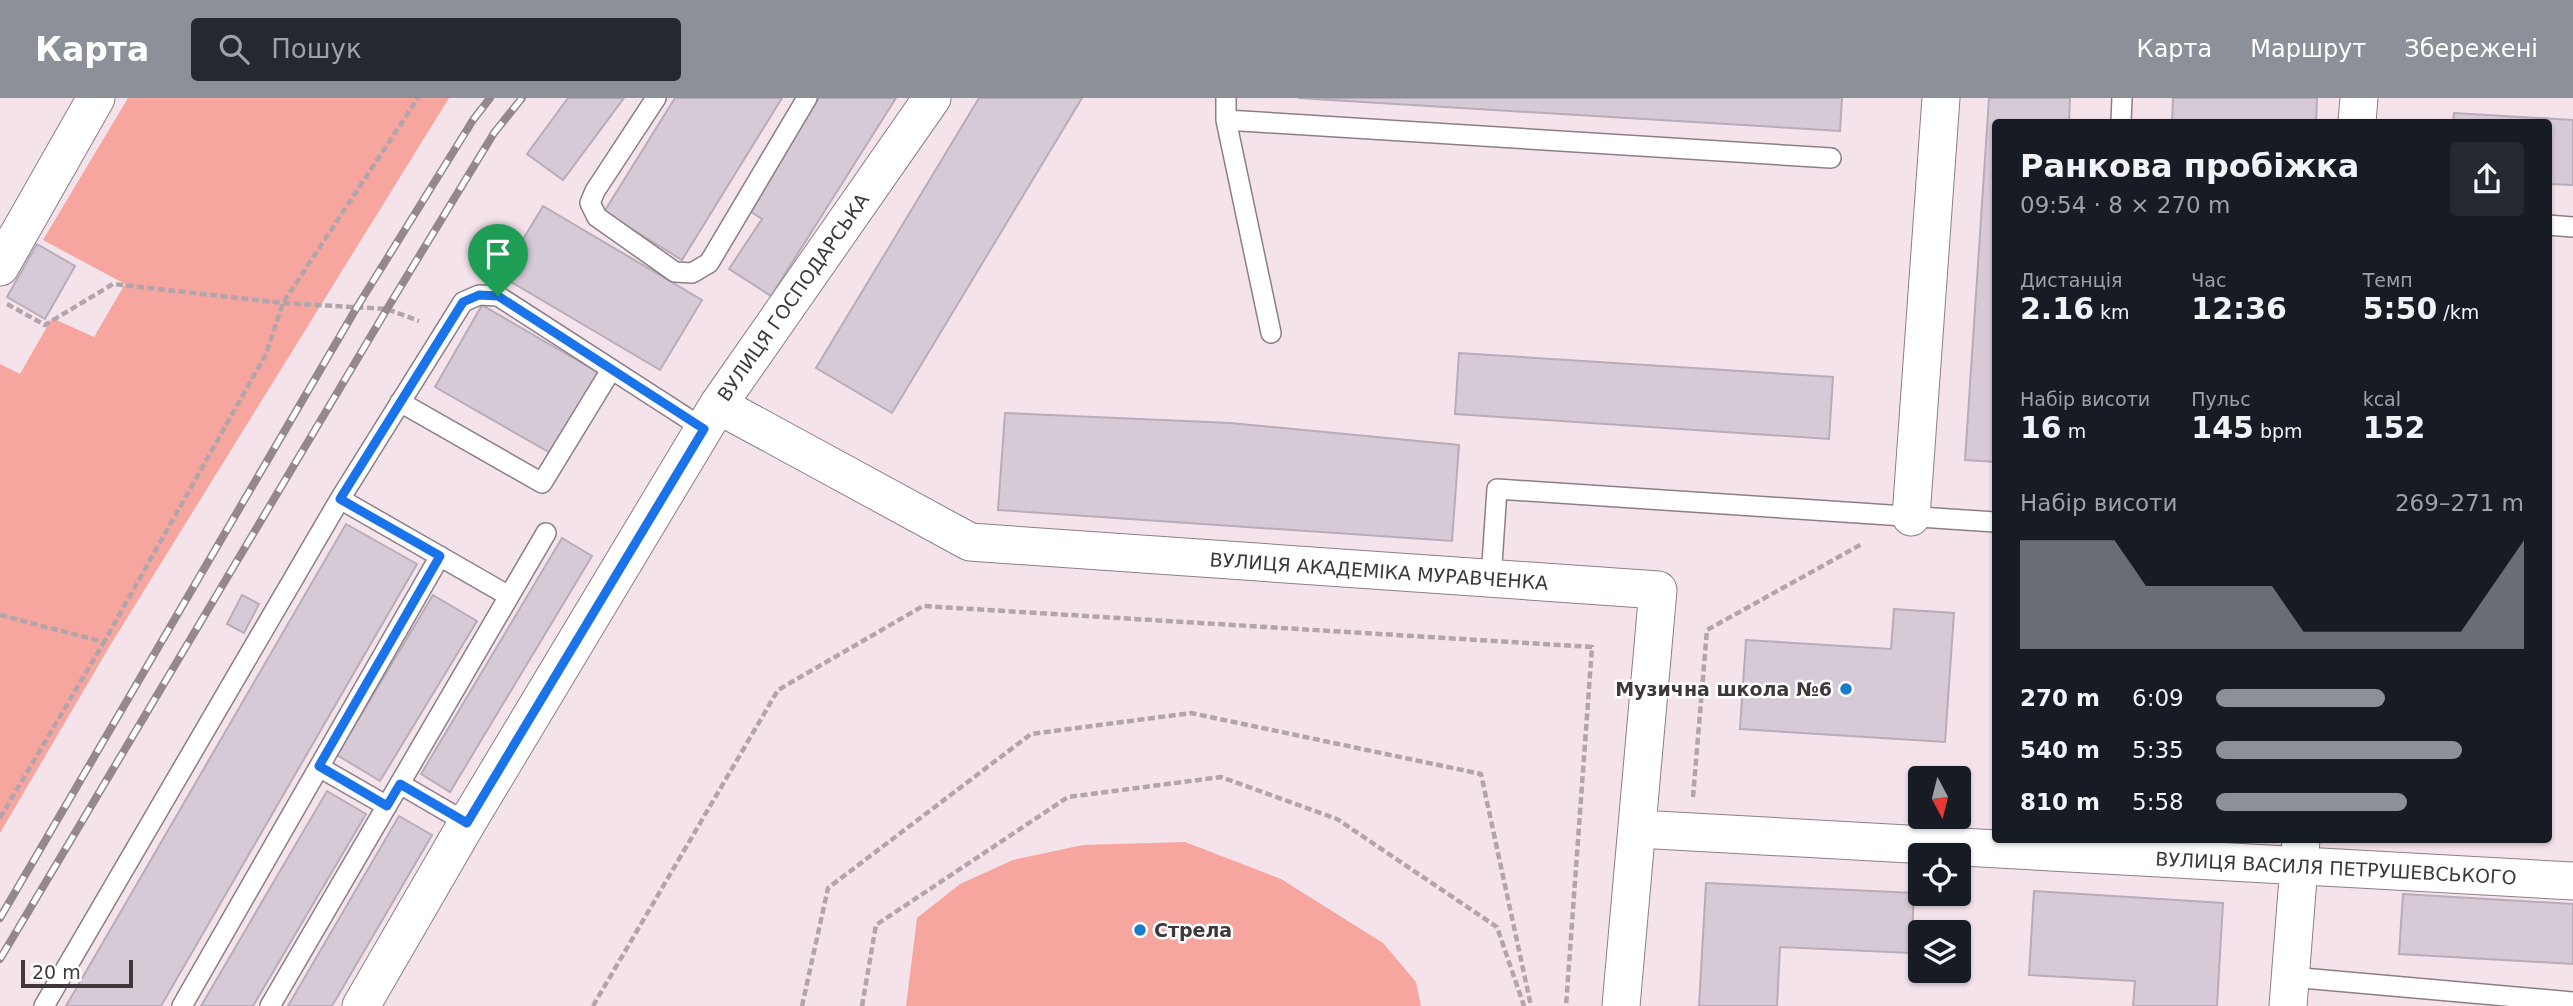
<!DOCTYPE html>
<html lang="uk">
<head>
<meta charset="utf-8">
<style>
  body { margin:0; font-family:"DejaVu Sans",sans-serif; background:#242831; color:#f1f3f6; height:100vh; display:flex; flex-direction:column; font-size:26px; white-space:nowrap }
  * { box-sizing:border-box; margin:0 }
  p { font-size:23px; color:#9ea1a6 }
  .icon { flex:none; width:38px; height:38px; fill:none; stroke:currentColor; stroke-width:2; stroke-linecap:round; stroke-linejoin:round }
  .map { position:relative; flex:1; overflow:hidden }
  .side { position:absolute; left:1992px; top:21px; width:560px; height:724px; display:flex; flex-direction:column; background:#171b24; border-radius:7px; box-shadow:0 2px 5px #0004 }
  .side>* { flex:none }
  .needle { width:46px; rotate:173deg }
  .tools { position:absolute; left:1908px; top:668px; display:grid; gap:14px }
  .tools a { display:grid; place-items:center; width:63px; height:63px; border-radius:7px; background:#171b24; box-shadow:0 2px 5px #0004; font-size:35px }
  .scale { position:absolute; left:21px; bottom:18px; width:112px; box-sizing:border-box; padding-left:7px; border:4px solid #3e373b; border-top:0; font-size:19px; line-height:24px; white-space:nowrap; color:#3e373b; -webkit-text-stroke:5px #fff; paint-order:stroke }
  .pin { position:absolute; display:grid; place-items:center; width:60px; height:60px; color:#fff; margin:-72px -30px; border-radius:50% 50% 50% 0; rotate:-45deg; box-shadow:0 0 7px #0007 }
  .pin .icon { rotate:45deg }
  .round { display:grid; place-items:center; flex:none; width:74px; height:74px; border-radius:7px; background:#242831 }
  .overview { display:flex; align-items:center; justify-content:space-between; height:119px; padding:0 28px }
  h1 { font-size:32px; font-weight:800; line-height:52px }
  .stats { display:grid; grid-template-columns:repeat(3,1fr); gap:10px; height:119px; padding:7px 28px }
  .stats div { display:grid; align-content:center }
  .stats b { font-size:30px; font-weight:800 }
  .stats small { font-size:19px; font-weight:400 }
  .stats p { font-size:19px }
  .chart { height:196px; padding:14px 28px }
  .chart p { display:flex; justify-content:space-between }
  .chart svg { width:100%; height:126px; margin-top:7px; fill:#8c9099; opacity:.7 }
  ul { padding:0 28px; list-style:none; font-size:23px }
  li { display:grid; grid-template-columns:112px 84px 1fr; align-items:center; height:52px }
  li i { height:18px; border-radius:9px; background:#8c9099 }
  header { display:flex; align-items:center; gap:42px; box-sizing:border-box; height:98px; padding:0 35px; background:#8c9099; color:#fff }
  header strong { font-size:33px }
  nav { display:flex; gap:38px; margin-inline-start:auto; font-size:24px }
  .search { width:490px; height:63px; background:#242831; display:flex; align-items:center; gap:18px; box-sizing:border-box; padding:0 24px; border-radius:7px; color:#9ea1a6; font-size:26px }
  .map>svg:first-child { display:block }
  .green { fill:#f6a59f }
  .building { fill:#d7cad7; stroke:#b8acb8; stroke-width:2 }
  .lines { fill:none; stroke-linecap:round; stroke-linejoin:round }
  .lane-casing { stroke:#8d7e86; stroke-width:22 }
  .street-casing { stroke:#8d7e86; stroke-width:39 }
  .path { stroke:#b2a4ab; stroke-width:4.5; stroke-dasharray:7 3.5; stroke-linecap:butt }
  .lane { stroke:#fff; stroke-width:19 }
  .street { stroke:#fff; stroke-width:37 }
  .rail-casing { stroke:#94888e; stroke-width:8 }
  .rail { stroke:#fff; stroke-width:5; stroke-dasharray:16; stroke-linecap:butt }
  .route-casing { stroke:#fff; stroke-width:14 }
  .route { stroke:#1a73e8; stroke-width:9 }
  .poi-dot { fill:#187dc8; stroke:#fff; stroke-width:2.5 }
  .labels { text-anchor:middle; stroke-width:5; stroke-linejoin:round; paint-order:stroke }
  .street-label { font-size:19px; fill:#3e373b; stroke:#fff }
  .poi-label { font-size:19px; font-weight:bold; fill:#3e373b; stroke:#fff; text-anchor:end }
</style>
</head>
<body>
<header>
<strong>Карта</strong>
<div class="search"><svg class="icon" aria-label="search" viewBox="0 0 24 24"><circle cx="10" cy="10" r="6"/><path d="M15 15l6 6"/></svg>Пошук</div>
<nav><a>Карта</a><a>Маршрут</a><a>Збережені</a></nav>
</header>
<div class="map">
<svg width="2573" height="908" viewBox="0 0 2573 908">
  <rect width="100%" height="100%" fill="#f5e3ec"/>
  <path class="green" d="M 128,0 L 449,0 L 111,546 L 0,735 L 0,266 L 20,276 L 52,220 L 94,239 L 125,186 L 43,142 Z
    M 1185,744 L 1281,781 L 1383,845 L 1416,884 L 1421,908 L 906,908 L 917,820 L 960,786 L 1013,762 L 1083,747 Z"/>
  <path class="building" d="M 568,0 L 624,0 L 563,82 L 527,56 Z
    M 675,0 L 782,0 L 682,162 L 604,114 Z
    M 819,0 L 896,0 L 771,198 L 729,171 L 762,121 L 748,112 Z
    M 979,0 L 1082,0 L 892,315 L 816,270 Z
    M 1298,0 L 1842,0 L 1840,33 Z
    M 1989,0 L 2070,0 L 2069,24 L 1995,24 L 1995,364 L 1965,362 Z
    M 2173,0 L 2317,0 L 2316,24 L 2172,24 Z
    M 2454,15 L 2573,22 L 2573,87 L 2548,86 L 2548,24 L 2453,24 Z
    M 543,108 L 702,202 L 660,272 L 501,178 Z
    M 37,146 L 75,168 L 45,221 L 7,199 Z
    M 482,207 L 599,275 L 552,356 L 435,289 Z
    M 1459,255 L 1833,279 L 1829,341 L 1455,316 Z
    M 1005,315 L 1230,325 L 1459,347 L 1452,443 L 998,412 Z
    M 346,426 L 417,466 L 161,908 L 66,908 Z
    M 562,440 L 592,458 L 450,694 L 421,676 Z
    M 242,497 L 259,506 L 244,535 L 227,526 Z
    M 433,497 L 477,523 L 380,683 L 337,657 Z
    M 1894,511 L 1954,515 L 1945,644 L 1740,631 L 1746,542 L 1891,551 Z
    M 327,693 L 366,716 L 253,908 L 201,908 Z
    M 399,718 L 432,737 L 332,908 L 288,908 Z
    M 1706,785 L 1914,795 L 1911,855 L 1780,849 L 1777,908 L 1699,908 Z
    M 2034,793 L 2223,805 L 2217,908 L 2133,908 L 2135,883 L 2029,877 Z
    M 2403,796 L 2573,806 L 2573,866 L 2399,856 Z"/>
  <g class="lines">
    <defs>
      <path id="lane" d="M 656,0 L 595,93 L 590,105 L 597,119 L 675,174 L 692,175 L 709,165 L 807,0
        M 1226,0 L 1226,22 L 1831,60
        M 1226,22 L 1271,235
        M 2121,24 L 2122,0
        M 2548,127 L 2573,129
        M 400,304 L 542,385 L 611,272
        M 340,401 L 463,204 L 479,197 L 498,198 L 704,331
        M 1491,481 L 1497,391 L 1995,424
        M 319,669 L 387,708
        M 400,686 L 467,725
        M 2291,879 L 2573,904
        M 44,908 L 340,401 L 509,498
        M 182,908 L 440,458
        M 270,908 L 546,435"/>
      <path id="street" d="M 2357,24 L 2359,0
        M 0,169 L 96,0
        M 718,307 L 970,444 L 1658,492 L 1621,908
        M 1911,419 L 1941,0
        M 1638,731 L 2573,783
        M 361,908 L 467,725 L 718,307 L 932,0
        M 2288,908 L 2301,742"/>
    </defs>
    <use href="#lane" class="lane-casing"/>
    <use href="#street" class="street-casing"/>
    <path class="path" d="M 7,206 L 45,227 L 113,186 L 283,205 L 387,211 L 419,223
      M 0,517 L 104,544 L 266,256 L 283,205 L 418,0
      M 1693,699 L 1707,532 L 1862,446
      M 0,720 L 104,544
      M 593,908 L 778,592 L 923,508 L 1592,549 L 1566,908
      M 802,908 L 828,790 L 1031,636 L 1191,615 L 1481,676 L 1531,908
      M 862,908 L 876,827 L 1068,699 L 1221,679 L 1337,721 L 1497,829 L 1524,908"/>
    <use href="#lane" class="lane"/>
    <use href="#street" class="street"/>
    <defs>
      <path id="rail" d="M 0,820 L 357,209 L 473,22 L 490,0
        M 0,861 L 387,211 L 494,35 L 522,0"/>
    </defs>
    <use href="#rail" class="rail-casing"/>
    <use href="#rail" class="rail"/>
  </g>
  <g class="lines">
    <defs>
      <path id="route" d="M 479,197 L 498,198 L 704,331 L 467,725 L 400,686 L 387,708 L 319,668 L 440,458 L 340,401 L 463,204 Z"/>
    </defs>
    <use href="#route" class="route-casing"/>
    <use href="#route" class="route"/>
  </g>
  <g class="poi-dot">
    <circle cx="1846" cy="591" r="7"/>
    <circle cx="1140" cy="832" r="7"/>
  </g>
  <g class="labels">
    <g class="street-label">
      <text transform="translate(793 199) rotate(-55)" y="7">ВУЛИЦЯ ГОСПОДАРСЬКА</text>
      <text transform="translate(1379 473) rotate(4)" y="7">ВУЛИЦЯ АКАДЕМІКА МУРАВЧЕНКА</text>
      <text transform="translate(2336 770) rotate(3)" y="7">ВУЛИЦЯ ВАСИЛЯ ПЕТРУШЕВСЬКОГО</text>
    </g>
    <g class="poi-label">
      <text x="1832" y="598">Музична школа №6</text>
      <text x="1154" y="839" text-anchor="start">Стрела</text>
    </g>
  </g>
</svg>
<div class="tools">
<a><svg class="needle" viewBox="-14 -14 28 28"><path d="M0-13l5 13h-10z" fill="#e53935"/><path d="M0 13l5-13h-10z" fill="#9ea1a6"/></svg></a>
<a><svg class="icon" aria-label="locate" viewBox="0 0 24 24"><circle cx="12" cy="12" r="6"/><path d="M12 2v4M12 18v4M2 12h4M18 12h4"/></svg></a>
<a><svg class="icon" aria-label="layers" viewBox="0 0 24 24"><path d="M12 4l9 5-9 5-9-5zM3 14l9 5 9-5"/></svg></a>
</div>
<div class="scale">20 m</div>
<div class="pin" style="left:498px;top:198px;background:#1e9e55"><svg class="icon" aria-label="arrive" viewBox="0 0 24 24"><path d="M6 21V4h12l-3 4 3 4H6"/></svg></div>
<section class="side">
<div class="overview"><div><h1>Ранкова пробіжка</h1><p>09:54 · 8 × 270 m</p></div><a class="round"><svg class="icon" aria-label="share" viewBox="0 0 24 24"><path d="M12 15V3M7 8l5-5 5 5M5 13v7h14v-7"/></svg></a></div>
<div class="stats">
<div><p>Дистанція</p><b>2.16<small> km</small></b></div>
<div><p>Час</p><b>12:36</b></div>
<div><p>Темп</p><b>5:50<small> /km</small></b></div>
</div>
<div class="stats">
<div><p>Набір висоти</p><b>16<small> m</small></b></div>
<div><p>Пульс</p><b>145<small> bpm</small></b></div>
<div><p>kcal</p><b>152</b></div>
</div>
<div class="chart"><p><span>Набір висоти</span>269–271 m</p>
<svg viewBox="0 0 160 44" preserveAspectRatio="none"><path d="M0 44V6L10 6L20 6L30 6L40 22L50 22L60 22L70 22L80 22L90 38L100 38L110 38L120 38L130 38L140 38L150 22L160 6V44z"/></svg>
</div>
<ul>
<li><b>270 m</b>6:09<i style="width:55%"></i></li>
<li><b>540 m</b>5:35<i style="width:80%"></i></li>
<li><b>810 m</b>5:58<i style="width:62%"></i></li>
</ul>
</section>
</div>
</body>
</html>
